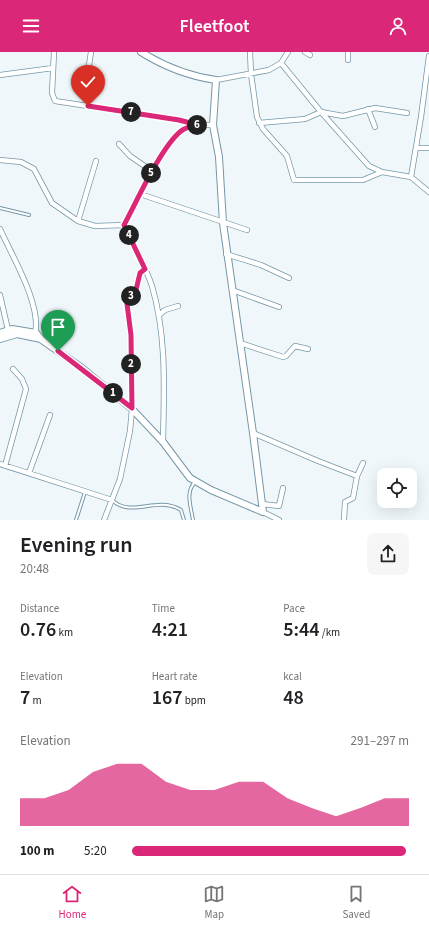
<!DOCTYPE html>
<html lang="en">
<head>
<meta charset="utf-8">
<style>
  body { margin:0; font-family:"Source Sans 3",sans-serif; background:#f6f6f6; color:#202124; height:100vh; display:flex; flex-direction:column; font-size:15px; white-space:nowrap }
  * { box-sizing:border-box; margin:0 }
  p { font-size:13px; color:#757577 }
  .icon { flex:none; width:22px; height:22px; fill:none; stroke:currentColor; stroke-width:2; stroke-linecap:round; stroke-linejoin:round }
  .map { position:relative; height:468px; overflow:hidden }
  .panel { display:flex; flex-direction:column; background:#fff; flex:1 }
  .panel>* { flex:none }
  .fabs { position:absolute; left:377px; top:416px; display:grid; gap:8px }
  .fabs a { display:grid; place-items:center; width:40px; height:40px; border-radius:8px; background:#fff; box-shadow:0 4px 16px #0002; font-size:20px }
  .pin { position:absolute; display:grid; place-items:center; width:34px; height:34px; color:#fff; margin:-41px -17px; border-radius:50% 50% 50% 0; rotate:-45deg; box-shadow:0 0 4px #0007 }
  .pin .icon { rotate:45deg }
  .km { position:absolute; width:20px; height:20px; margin:-10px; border-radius:50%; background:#222; color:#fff; font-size:11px; line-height:20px; text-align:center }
  .round { display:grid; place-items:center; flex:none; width:42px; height:42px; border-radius:8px; background:#f6f6f6 }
  .head { display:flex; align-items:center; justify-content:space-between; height:68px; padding:0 20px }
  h1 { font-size:22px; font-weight:600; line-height:30px }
  .figures { display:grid; grid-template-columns:repeat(3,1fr); gap:6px; height:68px; padding:4px 20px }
  .figures div { display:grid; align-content:center }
  .figures b { font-size:20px; font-weight:600 }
  .figures small { font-size:11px; font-weight:400 }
  .figures p { font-size:11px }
  .chart { height:112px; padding:8px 20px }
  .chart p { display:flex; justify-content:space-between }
  .chart svg { width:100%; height:72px; margin-top:4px; fill:#db2777; opacity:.7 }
  ul { padding:0 20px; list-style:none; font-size:13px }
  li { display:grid; grid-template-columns:64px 48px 1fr; align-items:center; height:30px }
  li i { height:10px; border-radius:5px; background:#db2777 }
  header { display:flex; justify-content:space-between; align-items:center; height:52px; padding:0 20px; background:#db2777; color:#fff; font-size:18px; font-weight:600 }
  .dock { display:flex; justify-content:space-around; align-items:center; height:56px; border-top:1px solid #e0e0e0; background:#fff; font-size:11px; color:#757577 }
  .dock a { display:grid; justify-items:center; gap:2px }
  .dock .selected { color:#db2777 }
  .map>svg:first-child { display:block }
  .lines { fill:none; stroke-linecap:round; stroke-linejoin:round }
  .lane-casing { stroke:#7597a8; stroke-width:4 }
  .street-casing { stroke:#7597a8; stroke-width:6 }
  .secondary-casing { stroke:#7597a8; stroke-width:8 }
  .lane { stroke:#fff; stroke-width:2 }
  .street { stroke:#fff; stroke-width:4.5 }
  .secondary { stroke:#fff; stroke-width:6 }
  .route-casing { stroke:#fff; stroke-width:8 }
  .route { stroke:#db2777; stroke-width:5 }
</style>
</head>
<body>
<header><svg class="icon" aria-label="menu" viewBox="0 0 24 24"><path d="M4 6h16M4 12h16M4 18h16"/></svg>Fleetfoot<svg class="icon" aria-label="person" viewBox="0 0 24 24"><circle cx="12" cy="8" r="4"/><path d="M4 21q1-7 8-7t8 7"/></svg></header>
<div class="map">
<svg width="429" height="468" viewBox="0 0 429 468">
  <rect width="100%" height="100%" fill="#eff7fa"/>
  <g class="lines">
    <defs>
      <path id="lane" d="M 0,156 L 29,163
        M 113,449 C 133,466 157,443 181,458 L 184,468
        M 76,468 L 85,440
        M 193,468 C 191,455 185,440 195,430"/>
      <path id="street" d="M 54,0 L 52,41 L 55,49 L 179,68 L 198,73
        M 250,0 L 251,22 L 257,65 L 263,77 L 287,104 L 294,128 L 363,128 L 382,120
        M 305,0 L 310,3
        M 348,8 L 348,0
        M 281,11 L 321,60 L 369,114 L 382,120 L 411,125 L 429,140
        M 0,23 L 53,16
        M 216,28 L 269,18 L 281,11 L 288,0
        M 88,40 L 88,20 L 91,0
        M 368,57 L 375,75
        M 259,71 L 305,67 L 321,60 L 343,64 L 375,56 L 407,61
        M 119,92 L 130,104 L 152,119
        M 416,96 L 429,96
        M 0,108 L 21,110 L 34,117 L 52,151 L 78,169 L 95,174 L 124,173
        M 411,125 L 421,65 L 429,4
        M 140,142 L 247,178
        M 78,169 L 96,109
        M 124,173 C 133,193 145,213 152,234 C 167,285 164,338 163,390
        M 124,173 C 136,150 165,84 188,75 C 196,72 205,73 213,73
        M 0,177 C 12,204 42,253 35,282
        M 226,202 L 261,213 L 289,226
        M 232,238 L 279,255
        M 0,243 L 8,278
        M 159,263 L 165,258 L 178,254
        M 240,291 L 283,305 L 286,304 L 295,294 L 308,297
        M 253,381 L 318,409 L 357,424
        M 0,412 L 112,448
        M 5,414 L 26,337 L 22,327 L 13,317
        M 29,421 L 50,363
        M 262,452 L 279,454 L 283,436
        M 263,460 L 279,468
        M 104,468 L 120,427 L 130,379 L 132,357 L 131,283 L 127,250 L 136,238 L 140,221 L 145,217
        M 344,468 L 345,450 L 353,446 L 357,424 L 363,411"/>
      <path id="secondary" d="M 0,281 L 12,277 L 36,281 L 42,288 L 82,316 L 132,357 L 163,390 L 190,426 L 211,438 L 263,460 L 253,381 L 223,171 L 219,105 L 213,73 L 216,28 C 188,24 165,15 141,0
        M 0,287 L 17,282 L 41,287"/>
    </defs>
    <use href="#lane" class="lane-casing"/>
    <use href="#street" class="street-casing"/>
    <use href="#secondary" class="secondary-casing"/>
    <use href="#lane" class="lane"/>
    <use href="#street" class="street"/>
    <use href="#secondary" class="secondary"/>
  </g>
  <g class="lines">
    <defs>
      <path id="route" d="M 58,299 L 132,356 L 131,283 L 127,252 L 136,238 L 140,221 L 145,217 L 124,173 C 137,149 161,95 181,79 C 186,75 192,74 198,73 L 179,68 L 88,54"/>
    </defs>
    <use href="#route" class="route-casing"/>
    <use href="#route" class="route"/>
  </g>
</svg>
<div class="fabs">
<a><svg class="icon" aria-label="locate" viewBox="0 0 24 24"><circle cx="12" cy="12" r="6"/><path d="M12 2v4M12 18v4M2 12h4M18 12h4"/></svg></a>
</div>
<div class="pin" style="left:58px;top:299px;background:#1e9e55"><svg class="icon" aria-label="arrive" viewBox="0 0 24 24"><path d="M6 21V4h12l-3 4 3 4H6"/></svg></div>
<div class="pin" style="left:88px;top:54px;background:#d93025"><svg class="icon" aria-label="check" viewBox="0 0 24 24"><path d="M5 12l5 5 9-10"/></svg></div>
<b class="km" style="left:113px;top:341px">1</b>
<b class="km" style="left:131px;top:312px">2</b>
<b class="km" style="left:131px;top:244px">3</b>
<b class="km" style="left:129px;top:183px">4</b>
<b class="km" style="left:151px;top:121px">5</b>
<b class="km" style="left:197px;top:73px">6</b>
<b class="km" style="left:131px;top:60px">7</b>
</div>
<section class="panel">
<div class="head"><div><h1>Evening run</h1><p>20:48</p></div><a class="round"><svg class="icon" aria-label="share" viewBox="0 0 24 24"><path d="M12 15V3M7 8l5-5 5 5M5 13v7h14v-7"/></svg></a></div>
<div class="figures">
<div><p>Distance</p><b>0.76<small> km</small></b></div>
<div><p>Time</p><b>4:21</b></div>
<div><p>Pace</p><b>5:44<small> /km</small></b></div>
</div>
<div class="figures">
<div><p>Elevation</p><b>7<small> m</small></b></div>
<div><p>Heart rate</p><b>167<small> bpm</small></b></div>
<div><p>kcal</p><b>48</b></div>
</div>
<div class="chart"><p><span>Elevation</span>291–297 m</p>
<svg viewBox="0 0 160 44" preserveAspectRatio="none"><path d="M0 44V27L10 27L20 22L30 11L40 6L50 6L60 17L70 22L80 22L90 17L100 17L110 27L120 33L130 38L140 33L150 27L160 27V44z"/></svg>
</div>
<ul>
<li><b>100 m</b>5:20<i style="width:99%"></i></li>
</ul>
</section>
<nav class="dock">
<a class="selected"><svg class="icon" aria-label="home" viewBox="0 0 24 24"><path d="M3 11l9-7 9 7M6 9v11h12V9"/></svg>Home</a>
<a><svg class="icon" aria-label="map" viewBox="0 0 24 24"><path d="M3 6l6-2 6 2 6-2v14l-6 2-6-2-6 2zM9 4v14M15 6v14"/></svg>Map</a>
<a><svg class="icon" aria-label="saved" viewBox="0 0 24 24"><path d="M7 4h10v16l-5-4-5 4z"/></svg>Saved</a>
</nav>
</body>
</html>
